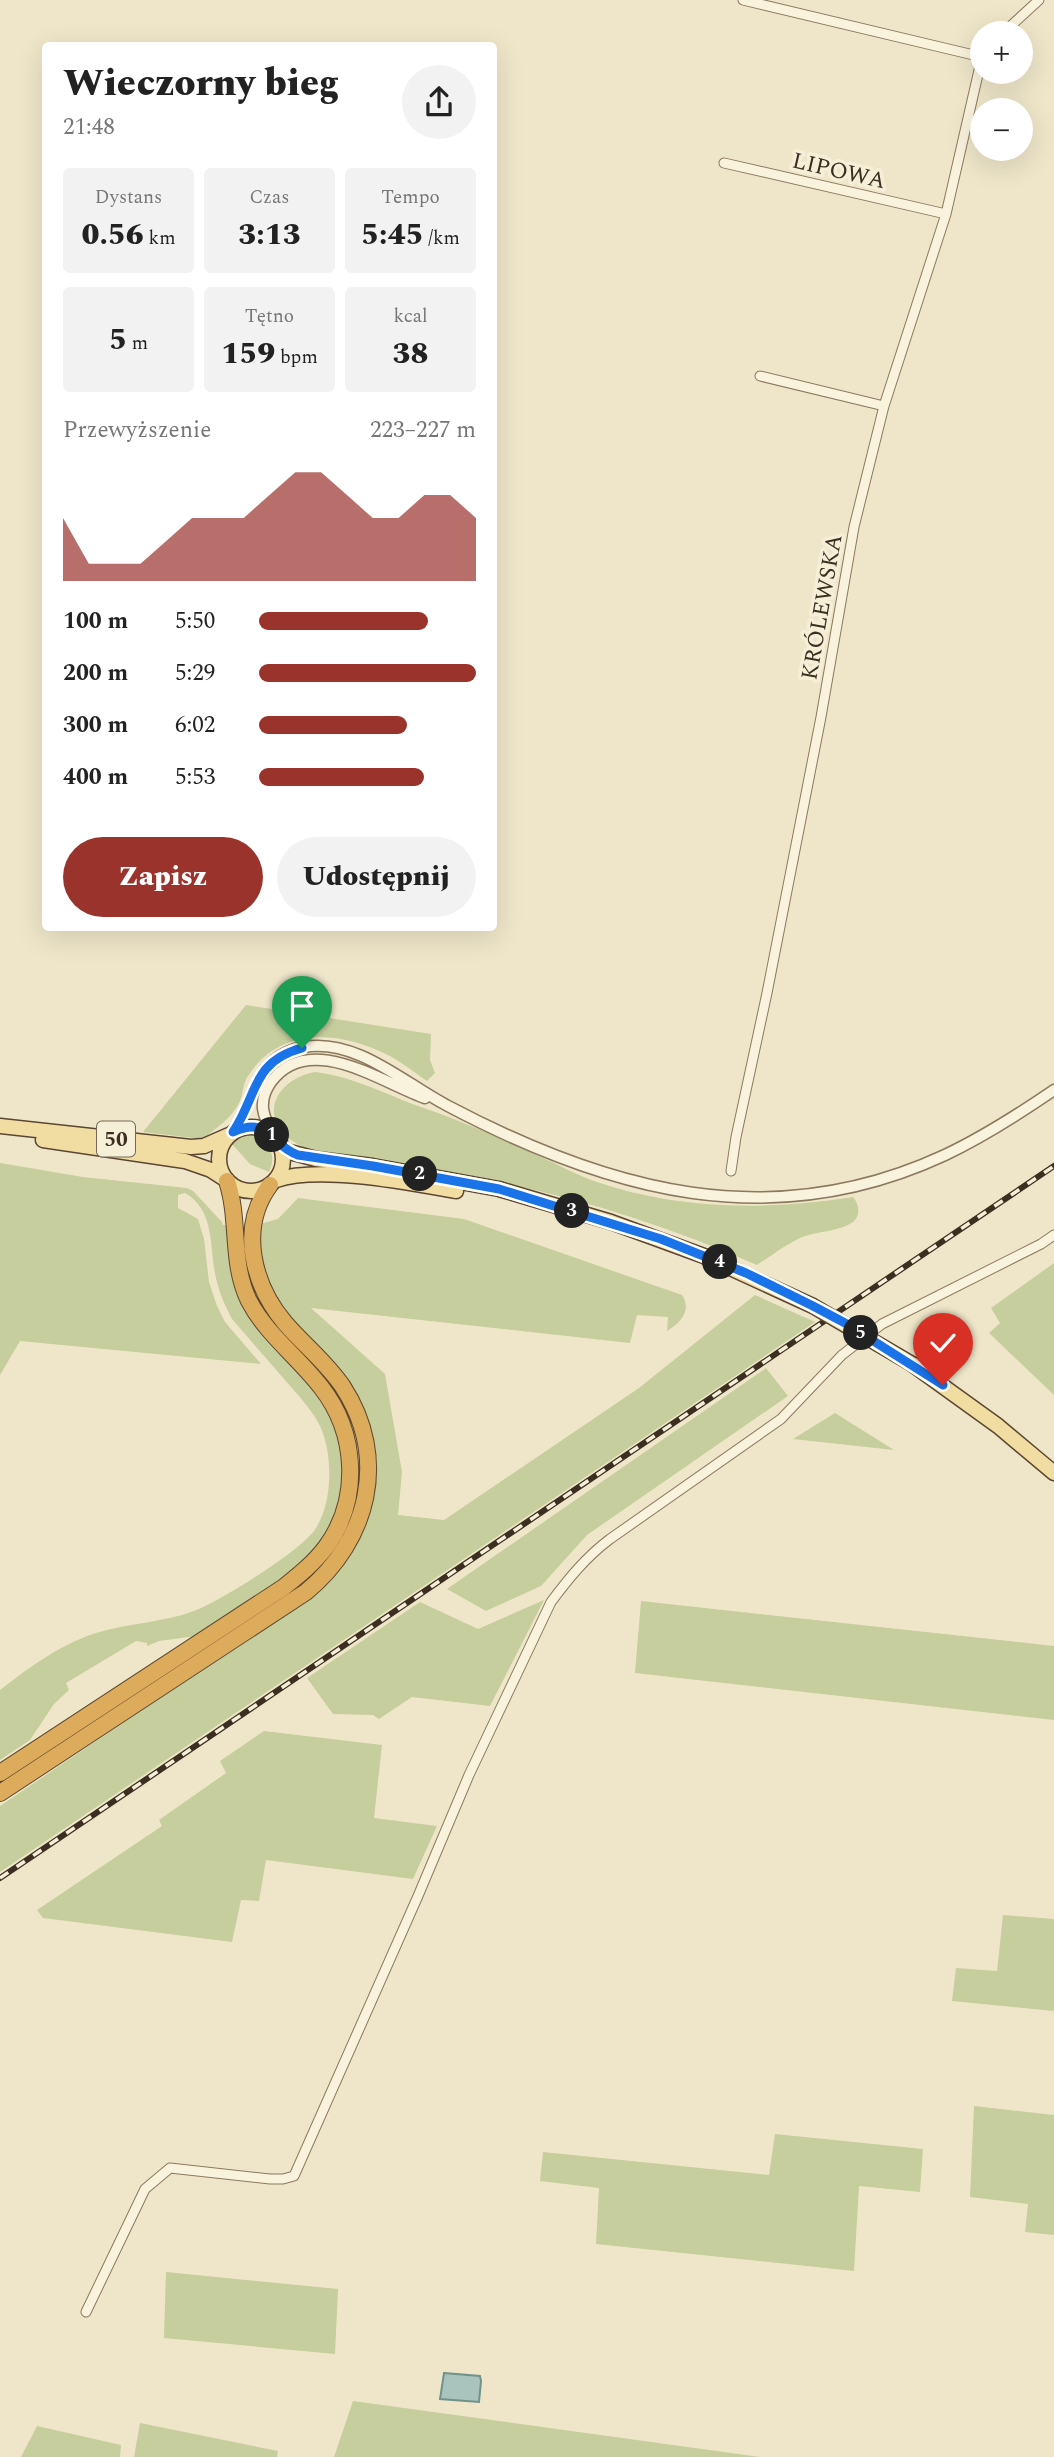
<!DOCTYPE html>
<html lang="pl">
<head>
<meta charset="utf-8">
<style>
  body { margin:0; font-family:Spectral,serif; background:#f2f2f2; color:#222; height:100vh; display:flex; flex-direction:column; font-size:26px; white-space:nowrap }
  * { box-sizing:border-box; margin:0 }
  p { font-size:23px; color:#767676 }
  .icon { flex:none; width:38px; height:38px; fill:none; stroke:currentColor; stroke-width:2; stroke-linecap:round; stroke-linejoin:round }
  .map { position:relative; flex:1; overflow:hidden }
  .sheet { position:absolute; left:42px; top:42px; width:455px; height:889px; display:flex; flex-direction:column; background:#fff; border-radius:7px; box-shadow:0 7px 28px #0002 }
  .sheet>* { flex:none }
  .buttons { position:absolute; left:970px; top:21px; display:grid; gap:14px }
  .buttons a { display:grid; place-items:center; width:63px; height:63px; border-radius:50%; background:#fff; box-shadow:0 7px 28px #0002; font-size:35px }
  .pin { position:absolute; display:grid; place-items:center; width:60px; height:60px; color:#fff; margin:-72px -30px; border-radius:50% 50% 50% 0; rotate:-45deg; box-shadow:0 0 7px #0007 }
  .pin .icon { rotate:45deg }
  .km { position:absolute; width:35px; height:35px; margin:-18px; border-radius:50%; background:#222; color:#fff; font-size:19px; line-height:35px; text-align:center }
  .round { display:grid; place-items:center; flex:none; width:74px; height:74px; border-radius:37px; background:#f2f2f2 }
  .summary { display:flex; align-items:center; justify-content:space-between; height:119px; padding:0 21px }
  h1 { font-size:38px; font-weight:800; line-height:52px }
  .metrics { display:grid; grid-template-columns:repeat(3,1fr); gap:10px; height:119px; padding:7px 21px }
  .metrics div { display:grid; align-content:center; border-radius:7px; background:#f2f2f2; text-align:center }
  .metrics b { font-size:30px; font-weight:800 }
  .metrics small { font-size:19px; font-weight:400 }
  .metrics p { font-size:19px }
  .chart { height:196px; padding:14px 21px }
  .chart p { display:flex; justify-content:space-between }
  .chart svg { width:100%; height:126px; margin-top:7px; fill:#9b332d; opacity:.7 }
  .action { display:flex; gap:14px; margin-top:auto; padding:14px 21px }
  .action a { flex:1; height:80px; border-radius:42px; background:#9b332d; color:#fff; font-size:28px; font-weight:800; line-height:80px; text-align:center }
  .action a+a { background:#f2f2f2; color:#222 }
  ul { padding:0 21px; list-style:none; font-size:23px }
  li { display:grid; grid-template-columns:112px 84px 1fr; align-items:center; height:52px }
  li i { height:18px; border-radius:9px; background:#9b332d }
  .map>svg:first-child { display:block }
  .green { fill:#c5ce9c }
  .water { fill:#a9c3bd; stroke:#70928b; stroke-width:2 }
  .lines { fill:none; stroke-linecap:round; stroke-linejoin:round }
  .minor-casing { stroke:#8c785d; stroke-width:11 }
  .tertiary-casing { stroke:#8c785d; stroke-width:13 }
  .primary-casing { stroke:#5a4631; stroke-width:17 }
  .motorway-casing { stroke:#5a4631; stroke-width:18 }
  .minor { stroke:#f9f2dc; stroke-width:9 }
  .tertiary { stroke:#f9f2dc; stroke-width:10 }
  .primary { stroke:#f1dda2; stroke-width:14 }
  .motorway { stroke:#dcab5b; stroke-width:16 }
  .rail-casing { stroke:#3c2f21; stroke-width:6 }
  .rail { stroke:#f6efd8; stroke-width:3.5; stroke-dasharray:10; stroke-linecap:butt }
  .primary-bridge-casing { stroke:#5a4631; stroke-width:17; stroke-linecap:butt }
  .primary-bridge { stroke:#f1dda2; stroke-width:14 }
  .route-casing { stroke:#fff; stroke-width:14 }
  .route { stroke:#1a73e8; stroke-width:9 }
  .labels { text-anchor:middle; stroke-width:7; stroke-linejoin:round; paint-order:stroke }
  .shield { fill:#f6efd8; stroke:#746958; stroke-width:2 }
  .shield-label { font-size:21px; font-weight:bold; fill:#3c2f21 }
  .street-label { font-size:23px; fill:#3c2f21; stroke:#f6efd8 }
</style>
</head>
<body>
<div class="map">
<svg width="1054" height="2457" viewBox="0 0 1054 2457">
  <rect width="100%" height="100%" fill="#efe6c9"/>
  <path class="green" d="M 246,1005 L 431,1034 L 430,1060 L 435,1073 L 427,1081 C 411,1070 395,1057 377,1050 C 332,1030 277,1030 248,1076 C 243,1083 243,1093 240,1101 C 233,1117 216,1129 202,1139 L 143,1132 Z
    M 315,1072 C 352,1076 387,1095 421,1107 C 463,1121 503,1140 543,1158 C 559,1165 575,1174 591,1180 C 675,1210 766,1211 853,1197 C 859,1204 861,1215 853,1222 C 839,1232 815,1231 800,1238 C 785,1245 771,1256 757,1265 C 672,1228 584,1199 493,1181 C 454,1174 416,1165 378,1158 C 355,1154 318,1156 299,1145 C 256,1121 273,1080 315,1072 Z
    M 252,1135 C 270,1141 277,1155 269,1172 L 250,1164 L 231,1143 L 244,1136 Z
    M 0,1163 L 83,1177 L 187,1188 L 193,1191 L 222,1222 L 223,1225 L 228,1225 L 233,1276 L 332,1415 L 345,1453 L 341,1500 L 325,1539 L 292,1573 L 196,1636 L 159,1641 L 147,1646 L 147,1643 L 136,1641 L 66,1683 L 69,1690 L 54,1704 L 30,1740 L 0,1760 L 0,1690 C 30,1667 59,1645 96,1633 C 128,1623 162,1623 194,1611 C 219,1602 304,1549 316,1528 C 333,1501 333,1454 320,1426 C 311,1408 297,1394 284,1379 C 267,1359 249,1339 232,1319 C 225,1306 219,1292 216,1278 C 209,1249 216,1211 185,1193 L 178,1195 L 178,1208 L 198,1219 L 204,1239 L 209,1282 L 217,1306 L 225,1322 L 261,1364 L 20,1341 L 0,1375 Z
    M 298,1198 L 464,1219 L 682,1295 C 692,1310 681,1323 667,1331 L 668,1317 L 637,1315 L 630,1343 L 311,1308 L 385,1374 L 402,1472 L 398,1515 L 444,1520 L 639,1388 L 755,1295 L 815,1322 L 0,1872 L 0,1806 L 315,1593 C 378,1535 395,1466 353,1390 C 312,1343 250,1292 260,1224 L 278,1219 Z
    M 1054,1263 L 1054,1395 L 989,1333 L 1000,1323 L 991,1308 Z
    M 766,1368 L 788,1396 L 587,1535 L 541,1586 L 486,1611 L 447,1589 Z
    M 835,1413 L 894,1450 L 793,1439 Z
    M 544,1600 L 490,1706 L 412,1697 L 379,1719 L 373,1715 L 333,1714 L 307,1678 L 420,1602 L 478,1629 Z
    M 641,1601 L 1054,1646 L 1054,1720 L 635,1673 Z
    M 264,1731 L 382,1745 L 374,1818 L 437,1826 L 413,1879 L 266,1860 L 259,1901 L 241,1900 L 232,1942 L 43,1918 L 37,1910 L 162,1826 L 159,1820 L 226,1773 L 220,1761 Z
    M 1003,1915 L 1054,1919 L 1054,2011 L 952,2001 L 956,1968 L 997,1971 Z
    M 974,2106 L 1054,2115 L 1054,2235 L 1025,2232 L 1028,2204 L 970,2197 Z
    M 775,2134 L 923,2149 L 920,2192 L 859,2186 L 854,2271 L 596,2244 L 599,2188 L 540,2181 L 543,2152 L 769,2175 Z
    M 166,2272 L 338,2289 L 335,2354 L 164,2338 Z
    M 353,2401 L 760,2457 L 334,2457 Z
    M 140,2423 L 278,2451 L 277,2457 L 134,2457 Z
    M 37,2426 L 121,2445 L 120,2457 L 21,2457 Z"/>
  <path class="water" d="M 444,2373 L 480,2376 L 481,2381 L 479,2402 L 440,2399 Z"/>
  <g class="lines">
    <defs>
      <path id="minor" d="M 1003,33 L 1039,0
        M 724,163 L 946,214
        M 760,376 L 884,406
        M 731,1171 L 736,1137 L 767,993 L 821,717 L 854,527 L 884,406 L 946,214 L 982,57 L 743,0
        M 86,2312 L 145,2189 L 170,2168 L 270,2179 L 283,2179 L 294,2176 L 418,1896 L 469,1775 L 551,1602 C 569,1578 586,1557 610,1539 L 781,1419 L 842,1355 L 882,1324 L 1041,1244 L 1054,1235"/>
      <path id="tertiary" d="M 233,1132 C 256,1098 255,1056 304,1047 C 357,1038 405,1084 448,1106 C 609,1191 771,1236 945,1155 C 983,1137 1019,1114 1054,1090
        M 274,1136 C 263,1117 257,1102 271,1082 C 309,1030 382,1083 425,1098"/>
      <path id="primary" d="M 0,1126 L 191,1147 L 204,1146 L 229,1135
        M219 1159a32 32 0 1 1 64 0a32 32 0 1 1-64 0Z
        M 43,1140 L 185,1161 L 211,1170 L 225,1179
        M 280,1144 L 286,1151 L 316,1159 L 373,1166 L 499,1189 L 611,1222 L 704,1256
        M 276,1180 C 320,1165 410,1183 456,1191
        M 912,1364 L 998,1426 L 1054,1473"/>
      <path id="motorway" d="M 0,1773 L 284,1587 C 299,1575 314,1563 326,1547 C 361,1499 357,1433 321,1387 C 298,1357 267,1335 249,1301 C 230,1262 240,1221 227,1181
        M 0,1793 L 306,1592 C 369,1540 389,1458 343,1387 C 327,1363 304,1345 285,1323 C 253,1285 238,1228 270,1185"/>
    </defs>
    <use href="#minor" class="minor-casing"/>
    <use href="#tertiary" class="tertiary-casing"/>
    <use href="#primary" class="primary-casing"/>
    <use href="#motorway" class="motorway-casing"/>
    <use href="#minor" class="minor"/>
    <use href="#tertiary" class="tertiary"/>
    <use href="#primary" class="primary"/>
    <use href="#motorway" class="motorway"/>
    <defs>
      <path id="rail" d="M 0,1878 L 1054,1166"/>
    </defs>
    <use href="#rail" class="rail-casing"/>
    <use href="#rail" class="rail"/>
    <defs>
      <path id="primary-bridge" d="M 704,1256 L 813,1306 L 912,1364"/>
    </defs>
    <use href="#primary-bridge" class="primary-bridge-casing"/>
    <use href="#primary-bridge" class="primary-bridge"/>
  </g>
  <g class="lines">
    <defs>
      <path id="route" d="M 302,1048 C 251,1062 258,1095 233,1132 C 269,1115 270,1145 298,1155 L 373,1166 L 499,1189 L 661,1239 L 746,1273 L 813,1306 L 845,1323 L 943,1385"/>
    </defs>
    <use href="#route" class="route-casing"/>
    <use href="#route" class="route"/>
  </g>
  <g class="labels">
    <rect class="shield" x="97" y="1121.5" width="38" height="35" rx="5"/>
    <g class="shield-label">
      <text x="116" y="1146">50</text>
    </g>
    <g class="street-label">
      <text transform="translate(839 170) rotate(13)" y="8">LIPOWA</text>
      <text transform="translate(821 607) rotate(-80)" y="8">KRÓLEWSKA</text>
    </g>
  </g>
</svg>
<div class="buttons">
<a>+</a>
<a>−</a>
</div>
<div class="pin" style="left:302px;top:1048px;background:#1e9e55"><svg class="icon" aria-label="arrive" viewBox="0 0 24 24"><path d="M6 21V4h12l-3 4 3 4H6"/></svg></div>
<div class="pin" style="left:943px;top:1385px;background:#d93025"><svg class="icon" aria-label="check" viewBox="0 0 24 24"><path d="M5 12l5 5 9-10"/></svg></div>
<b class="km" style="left:272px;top:1135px">1</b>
<b class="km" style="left:420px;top:1174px">2</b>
<b class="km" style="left:572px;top:1211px">3</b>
<b class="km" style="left:720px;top:1262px">4</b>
<b class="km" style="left:861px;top:1333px">5</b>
<section class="sheet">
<div class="summary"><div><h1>Wieczorny bieg</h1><p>21:48</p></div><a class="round"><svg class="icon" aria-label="share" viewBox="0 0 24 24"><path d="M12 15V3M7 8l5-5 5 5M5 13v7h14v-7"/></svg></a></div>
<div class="metrics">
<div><p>Dystans</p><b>0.56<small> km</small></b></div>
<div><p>Czas</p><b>3:13</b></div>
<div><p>Tempo</p><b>5:45<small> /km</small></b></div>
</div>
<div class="metrics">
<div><b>5<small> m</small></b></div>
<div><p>Tętno</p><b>159<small> bpm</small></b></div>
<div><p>kcal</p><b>38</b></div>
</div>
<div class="chart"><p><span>Przewyższenie</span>223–227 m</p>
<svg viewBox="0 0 160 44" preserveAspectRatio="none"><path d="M0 44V22L10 38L20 38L30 38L40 30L50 22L60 22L70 22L80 14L90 6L100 6L110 14L120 22L130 22L140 14L150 14L160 22V44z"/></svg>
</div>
<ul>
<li><b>100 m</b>5:50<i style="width:78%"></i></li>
<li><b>200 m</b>5:29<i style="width:100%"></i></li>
<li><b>300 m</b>6:02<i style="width:68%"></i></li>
<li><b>400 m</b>5:53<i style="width:76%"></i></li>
</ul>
<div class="action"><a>Zapisz</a><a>Udostępnij</a></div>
</section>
</div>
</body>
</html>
